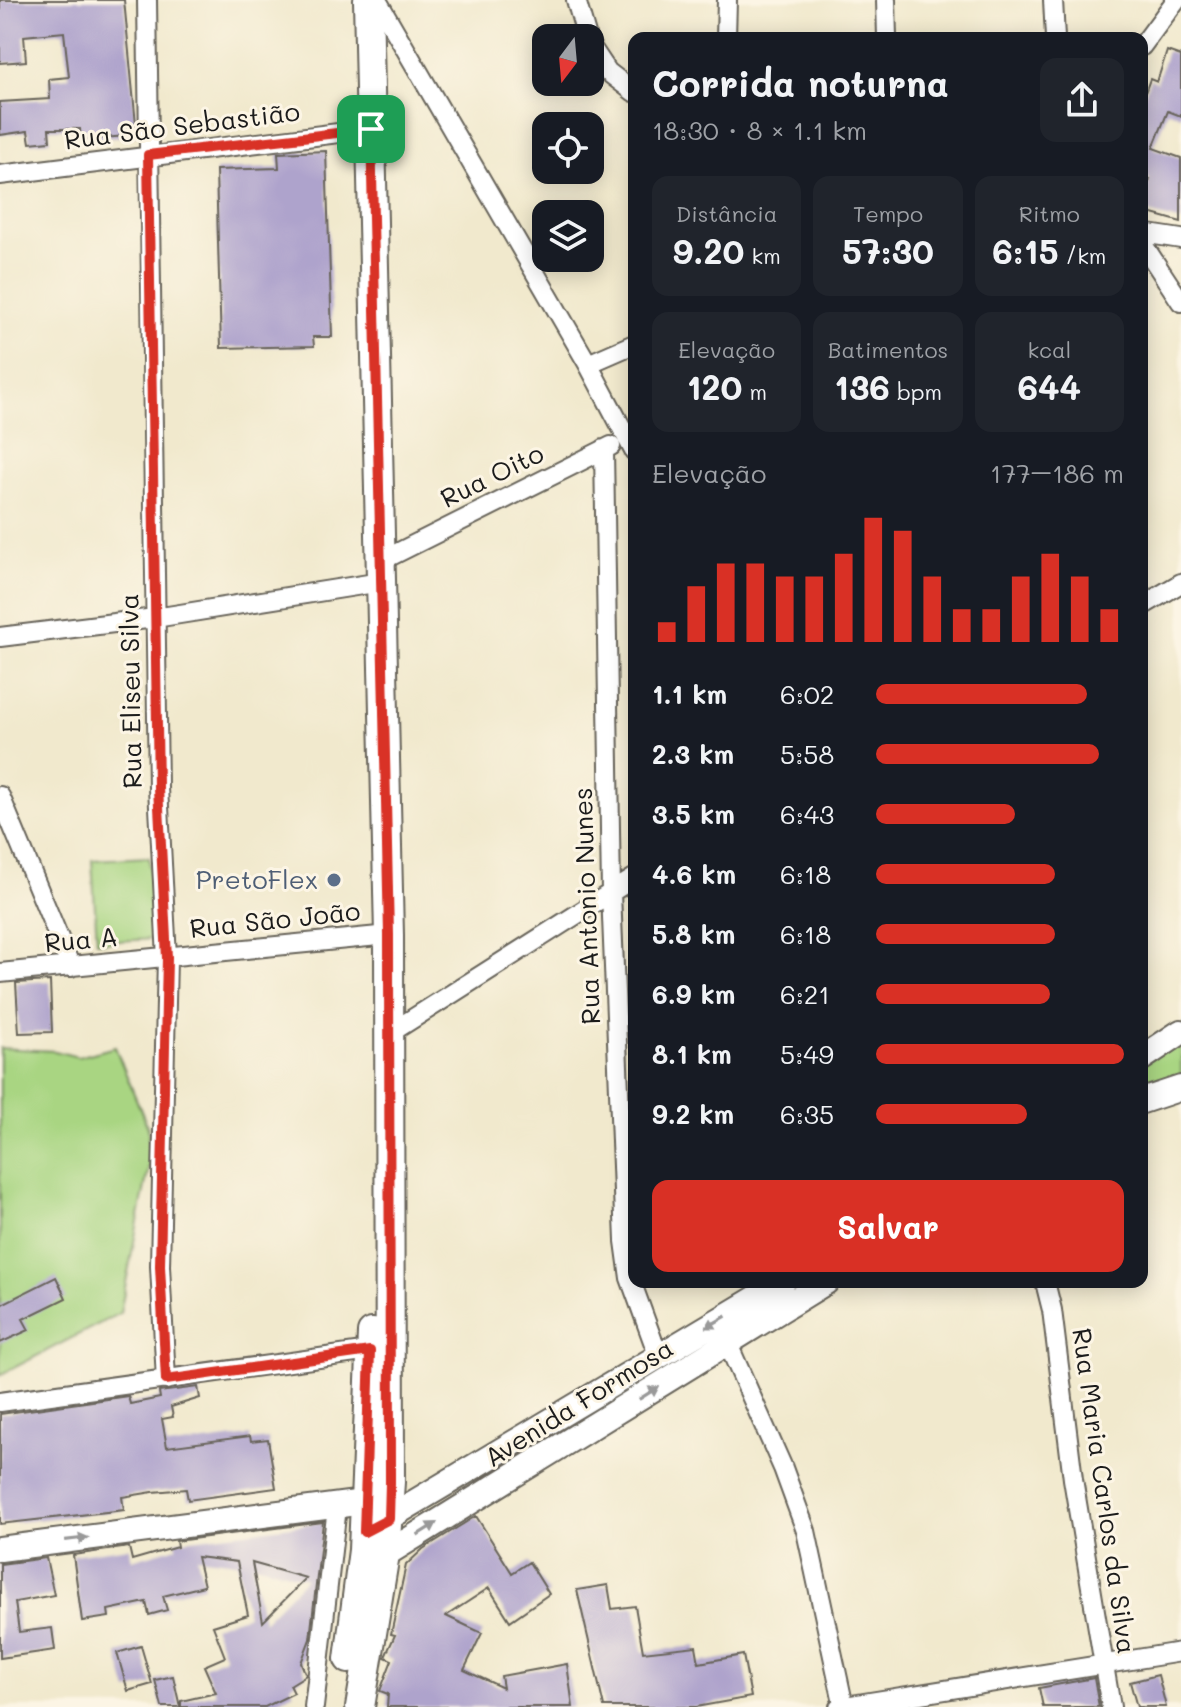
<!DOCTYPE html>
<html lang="pt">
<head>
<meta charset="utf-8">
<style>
  body { margin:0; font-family:Mali,sans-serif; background:#20242c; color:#f1f3f6; height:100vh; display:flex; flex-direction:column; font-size:30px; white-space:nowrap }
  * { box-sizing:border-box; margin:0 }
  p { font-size:26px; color:#9ea1a6 }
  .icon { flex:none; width:44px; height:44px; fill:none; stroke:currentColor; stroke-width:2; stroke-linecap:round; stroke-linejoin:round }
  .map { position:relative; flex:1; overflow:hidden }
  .drawer { position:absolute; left:628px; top:32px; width:520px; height:1256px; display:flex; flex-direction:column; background:#171b24; border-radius:16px; box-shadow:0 4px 20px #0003 }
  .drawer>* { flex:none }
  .needle { width:52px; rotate:196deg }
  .fabs { position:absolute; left:532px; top:24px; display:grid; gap:16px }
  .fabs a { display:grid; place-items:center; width:72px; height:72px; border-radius:16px; background:#171b24; box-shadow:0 4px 20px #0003; font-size:40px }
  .pin { position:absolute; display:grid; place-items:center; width:68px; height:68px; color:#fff; margin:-34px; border-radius:16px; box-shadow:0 4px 12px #0006 }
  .round { display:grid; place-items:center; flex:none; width:84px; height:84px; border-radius:16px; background:#20242c }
  .headline { display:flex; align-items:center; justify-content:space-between; height:136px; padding:0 24px }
  h1 { font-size:36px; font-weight:800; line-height:60px }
  .metrics { display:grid; grid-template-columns:repeat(3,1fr); gap:12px; height:136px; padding:8px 24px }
  .metrics div { display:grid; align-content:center; border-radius:16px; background:#20242c; text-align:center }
  .metrics b { font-size:34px; font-weight:800 }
  .metrics small { font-size:22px; font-weight:400 }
  .metrics p { font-size:22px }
  .chart { height:224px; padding:16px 24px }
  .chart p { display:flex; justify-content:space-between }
  .chart svg { width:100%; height:144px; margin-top:8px; stroke:#d93025; stroke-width:6 }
  .action { display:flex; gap:16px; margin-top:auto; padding:16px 24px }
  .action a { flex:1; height:92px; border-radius:16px; background:#d93025; color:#fff; font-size:32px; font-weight:800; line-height:92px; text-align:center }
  ul { padding:0 24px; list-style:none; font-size:26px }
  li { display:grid; grid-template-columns:128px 96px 1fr; align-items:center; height:60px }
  li i { height:20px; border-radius:10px; background:#d93025 }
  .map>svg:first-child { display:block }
  .green { fill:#a9d582; stroke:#62784f; stroke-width:2 }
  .building { fill:#aea3cc; fill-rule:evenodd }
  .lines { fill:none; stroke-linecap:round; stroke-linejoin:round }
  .minor-casing { stroke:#67645a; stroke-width:22 }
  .secondary-casing { stroke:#67645a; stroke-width:28 }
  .primary-casing { stroke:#67645a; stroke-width:32 }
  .minor { stroke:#fff; stroke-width:18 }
  .secondary { stroke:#fff; stroke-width:24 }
  .primary { stroke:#fff; stroke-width:28 }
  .oneway { fill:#999 }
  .route-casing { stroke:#fff; stroke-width:16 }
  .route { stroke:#d93025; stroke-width:10 }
  .service-dot { fill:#5c6f8a; stroke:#fcf5e5; stroke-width:3 }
  .labels { text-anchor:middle; stroke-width:6; stroke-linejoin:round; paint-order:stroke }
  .street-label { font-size:26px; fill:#1c1c1c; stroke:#fcf5e5 }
  .service-label { font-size:26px; fill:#4e5e75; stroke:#fcf5e5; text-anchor:end }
</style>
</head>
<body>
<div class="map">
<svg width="1181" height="1707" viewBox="0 0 1181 1707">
  <rect width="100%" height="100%" fill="#fcf5e5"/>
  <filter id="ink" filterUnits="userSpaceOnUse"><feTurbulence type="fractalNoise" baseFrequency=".0125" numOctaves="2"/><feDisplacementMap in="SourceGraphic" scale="16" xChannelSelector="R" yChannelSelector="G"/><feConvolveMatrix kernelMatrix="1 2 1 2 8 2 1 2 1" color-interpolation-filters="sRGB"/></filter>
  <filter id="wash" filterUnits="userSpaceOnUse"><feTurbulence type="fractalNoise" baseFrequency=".006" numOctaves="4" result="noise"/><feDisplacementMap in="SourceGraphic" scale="32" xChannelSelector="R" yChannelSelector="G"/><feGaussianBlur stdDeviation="1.8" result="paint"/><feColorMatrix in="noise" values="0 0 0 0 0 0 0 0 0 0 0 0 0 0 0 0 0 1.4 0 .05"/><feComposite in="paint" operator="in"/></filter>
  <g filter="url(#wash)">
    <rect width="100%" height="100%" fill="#f1e9cd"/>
    <path class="green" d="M 149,857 L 154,939 L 97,942 L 92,860 Z
      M 1181,1039 L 1181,1076 L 1142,1090 L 1142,1064 Z
      M 115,1047 L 148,1128 L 149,1166 L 120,1313 L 0,1375 L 0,1048 L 55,1051 L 78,1057 Z"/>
    <g id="blocks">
      <path class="building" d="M 0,0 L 124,0 L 137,135 L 81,140 L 80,129 L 49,129 L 50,141 L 30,143 L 28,131 L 0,135 L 0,102 L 50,99 L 49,79 L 69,77 L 64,32 L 24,36 L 26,61 L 0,63 Z
        M 1167,51 L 1181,56 L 1181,116 L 1168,111 L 1153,148 L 1181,158 L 1181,222 L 1142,211 L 1142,197 L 1150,179 L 1142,176 L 1142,101 L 1150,79 L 1157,82 Z
        M 326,151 L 332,337 L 313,337 L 314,346 L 221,348 L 216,170 L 279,168 L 278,153 Z
        M 50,981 L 52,1032 L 19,1033 L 16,983 Z
        M 56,1277 L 66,1298 L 23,1319 L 29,1330 L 0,1343 L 0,1305 Z
        M 198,1387 L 200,1398 L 171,1407 L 173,1417 L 162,1419 L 167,1447 L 250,1436 L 251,1441 L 268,1439 L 276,1488 L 188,1500 L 186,1489 L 153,1492 L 122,1497 L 124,1510 L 0,1524 L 0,1414 L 128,1396 L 130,1404 L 160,1398 L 159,1392 Z
        M 476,1516 L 512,1573 L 529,1562 L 549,1594 L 510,1621 L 489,1588 L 446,1616 L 482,1633 L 464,1670 L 503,1688 L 501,1676 L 567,1664 L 573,1707 L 387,1707 L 388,1694 L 380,1691 L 392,1660 L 385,1657 L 395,1635 L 391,1634 L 406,1565 L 423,1549 Z
        M 323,1522 L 310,1639 L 301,1663 L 306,1675 L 290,1685 L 294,1693 L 265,1707 L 181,1707 L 181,1701 L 216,1693 L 204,1666 L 225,1657 L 213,1626 L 248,1615 L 237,1562 L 197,1557 L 204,1586 L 163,1596 L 167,1610 L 149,1615 L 146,1602 L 108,1610 L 109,1617 L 82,1621 L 73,1555 L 129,1547 L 132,1560 L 177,1547 L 176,1541 ZM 252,1563 L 306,1578 L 263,1622 Z
        M 46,1558 L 54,1595 L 15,1602 L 19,1632 L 52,1628 L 55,1650 L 0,1658 L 0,1564 Z
        M 608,1585 L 612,1609 L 635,1606 L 643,1652 L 696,1646 L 699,1663 L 743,1655 L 751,1697 L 696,1707 L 604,1707 L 577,1590 Z
        M 141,1646 L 152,1684 L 128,1691 L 117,1653 Z
        M 1158,1675 L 1166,1707 L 1137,1707 L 1130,1682 Z
        M 173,1676 L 180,1707 L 162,1707 L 155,1680 Z
        M 1094,1678 L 1099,1707 L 1043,1707 L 1039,1688 Z"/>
    </g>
  </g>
  <g filter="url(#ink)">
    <use href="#blocks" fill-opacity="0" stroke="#67645a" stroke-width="2"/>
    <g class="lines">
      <defs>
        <path id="minor" d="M 147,0 L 158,788 L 167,958 L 160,1266 L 166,1380
          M 377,0 L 588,364 L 634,451
          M 576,0 L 587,38
          M 886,0 L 887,38
          M 1053,0 L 1055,38
          M 726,38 L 727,0
          M 590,45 L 608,72 L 634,92
          M 1142,46 L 1176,0
          M 0,175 L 371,129
          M 1142,233 L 1181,239
          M 1142,243 L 1181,302
          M 588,364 L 634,344
          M 604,449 L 611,892 L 625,1241 L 630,1278 L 658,1355
          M 381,561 L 611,446
          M 1142,606 L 1181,583
          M 0,637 L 155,618 L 381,582
          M 0,796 L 71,967
          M 0,973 L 389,935
          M 387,1035 L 634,878
          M 1045,1282 L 1052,1310 L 1073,1479 L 1111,1707
          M 728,1344 L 783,1468 L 806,1531 L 844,1707
          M 0,1402 L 370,1351
          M 314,1707 L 337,1507
          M 839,1707 L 1181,1652"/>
        <path id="secondary" d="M 1142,1058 L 1181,1032
          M 1142,1101 L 1181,1088
          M 373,1527 L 783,1282
          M 0,1549 L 364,1502
          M 373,1562 L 826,1282"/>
        <path id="primary" d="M 349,1659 L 363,1550 L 372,1333
          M 360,1707 L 385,1554 L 390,1482 L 389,935 L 368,0"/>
      </defs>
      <use href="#minor" class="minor-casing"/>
      <use href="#secondary" class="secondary-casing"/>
      <use href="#primary" class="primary-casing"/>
      <use href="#minor" class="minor"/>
      <use href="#secondary" class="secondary"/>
      <use href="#primary" class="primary"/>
    </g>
    <defs><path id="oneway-solid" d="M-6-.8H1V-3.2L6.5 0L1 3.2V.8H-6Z" transform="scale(2)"/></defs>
    <g class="oneway">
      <use href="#oneway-solid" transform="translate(716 1322) rotate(150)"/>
      <use href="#oneway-solid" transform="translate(649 1393) rotate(-32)"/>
      <use href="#oneway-solid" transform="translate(427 1529) rotate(-32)"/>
      <use href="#oneway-solid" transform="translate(77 1539) rotate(-7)"/>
    </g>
  </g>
  <g class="lines" filter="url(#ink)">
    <defs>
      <path id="route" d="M 371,129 L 389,935 L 390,1482 L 389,1519 L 364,1532 L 370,1351 L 166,1380 L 160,1266 L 167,958 L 158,788 L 148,155 Z"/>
    </defs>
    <use href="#route" class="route-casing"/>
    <use href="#route" class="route"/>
  </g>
  <circle class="service-dot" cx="334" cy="880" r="8"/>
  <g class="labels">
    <g class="street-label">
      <text transform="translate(182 126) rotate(-7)" y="9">Rua São Sebastião</text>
      <text transform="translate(492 476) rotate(-26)" y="9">Rua Oito</text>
      <text transform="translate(131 691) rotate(-91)" y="9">Rua Eliseu Silva</text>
      <text transform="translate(587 906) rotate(-92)" y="9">Rua Antonio Nunes</text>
      <text transform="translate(275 920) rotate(-6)" y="9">Rua São João</text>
      <text transform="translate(81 940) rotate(-5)" y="9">Rua A</text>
      <text transform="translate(579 1403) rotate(-32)" y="9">Avenida Formosa</text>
      <text transform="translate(1104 1491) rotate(82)" y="9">Rua Maria Carlos da Silva</text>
    </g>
    <g class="service-label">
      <text x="318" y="889">PretoFlex</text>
    </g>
  </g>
</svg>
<div class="fabs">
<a><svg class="needle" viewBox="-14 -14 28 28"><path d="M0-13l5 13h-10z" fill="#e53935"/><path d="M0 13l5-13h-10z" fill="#9ea1a6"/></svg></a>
<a><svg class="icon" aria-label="locate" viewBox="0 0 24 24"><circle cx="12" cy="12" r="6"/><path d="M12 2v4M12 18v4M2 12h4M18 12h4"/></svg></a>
<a><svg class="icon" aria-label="layers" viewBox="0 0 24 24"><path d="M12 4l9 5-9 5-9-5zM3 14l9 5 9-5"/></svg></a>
</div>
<div class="pin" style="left:371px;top:129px;background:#1e9e55"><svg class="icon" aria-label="arrive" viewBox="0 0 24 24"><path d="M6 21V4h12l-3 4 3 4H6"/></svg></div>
<section class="drawer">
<div class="headline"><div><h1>Corrida noturna</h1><p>18:30 · 8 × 1.1 km</p></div><a class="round"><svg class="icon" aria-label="share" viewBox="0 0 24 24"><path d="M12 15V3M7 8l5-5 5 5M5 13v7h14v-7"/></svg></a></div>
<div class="metrics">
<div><p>Distância</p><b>9.20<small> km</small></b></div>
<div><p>Tempo</p><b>57:30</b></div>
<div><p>Ritmo</p><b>6:15<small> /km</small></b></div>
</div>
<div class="metrics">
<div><p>Elevação</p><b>120<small> m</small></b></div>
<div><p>Batimentos</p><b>136<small> bpm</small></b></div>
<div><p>kcal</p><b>644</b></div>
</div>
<div class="chart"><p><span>Elevação</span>177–186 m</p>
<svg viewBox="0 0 160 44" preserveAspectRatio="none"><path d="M5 44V38M15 44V27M25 44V20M35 44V20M45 44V24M55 44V24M65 44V17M75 44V6M85 44V10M95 44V24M105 44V34M115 44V34M125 44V24M135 44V17M145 44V24M155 44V34"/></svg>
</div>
<ul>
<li><b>1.1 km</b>6:02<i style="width:85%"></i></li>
<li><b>2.3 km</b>5:58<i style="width:90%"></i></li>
<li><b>3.5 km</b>6:43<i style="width:56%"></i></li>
<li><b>4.6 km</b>6:18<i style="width:72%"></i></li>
<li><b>5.8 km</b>6:18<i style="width:72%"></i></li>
<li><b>6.9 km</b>6:21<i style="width:70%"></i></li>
<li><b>8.1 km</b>5:49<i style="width:100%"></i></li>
<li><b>9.2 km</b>6:35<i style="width:61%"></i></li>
</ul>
<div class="action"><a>Salvar</a></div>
</section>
</div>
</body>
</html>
